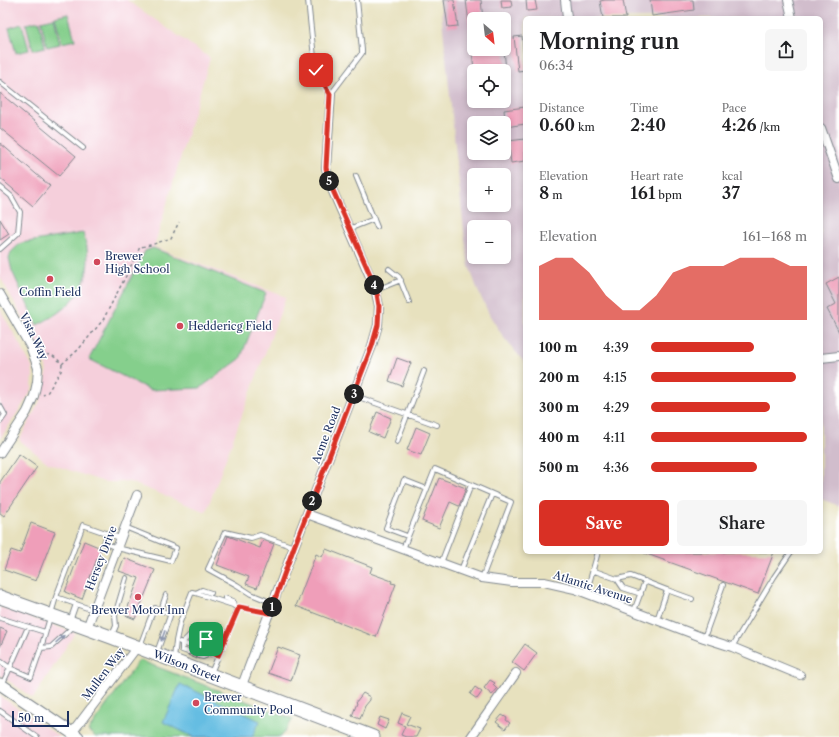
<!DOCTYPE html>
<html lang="en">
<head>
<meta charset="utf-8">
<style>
  body { margin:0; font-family:"Libre Caslon Text",serif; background:#f6f6f6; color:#202124; height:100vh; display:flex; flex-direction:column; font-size:15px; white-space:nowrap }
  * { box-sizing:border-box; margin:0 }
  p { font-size:13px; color:#757577 }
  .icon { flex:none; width:22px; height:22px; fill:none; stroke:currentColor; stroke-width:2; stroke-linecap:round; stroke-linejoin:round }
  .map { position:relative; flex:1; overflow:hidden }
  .panel { position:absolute; left:523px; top:16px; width:300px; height:538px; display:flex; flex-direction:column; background:#fff; border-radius:6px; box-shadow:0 2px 6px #0003 }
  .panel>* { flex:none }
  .needle { width:26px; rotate:152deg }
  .buttons { position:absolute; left:467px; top:12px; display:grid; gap:8px }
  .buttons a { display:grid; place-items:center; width:44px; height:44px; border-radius:6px; background:#fff; box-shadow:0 2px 6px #0003; font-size:20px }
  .scale { position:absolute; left:12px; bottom:10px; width:57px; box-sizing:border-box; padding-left:4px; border:2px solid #1b2f5e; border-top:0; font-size:11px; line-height:14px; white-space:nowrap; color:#1b2f5e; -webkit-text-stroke:3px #fff; paint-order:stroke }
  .pin { position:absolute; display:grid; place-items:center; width:34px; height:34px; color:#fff; margin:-17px; border-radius:8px; box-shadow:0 2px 6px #0006 }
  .km { position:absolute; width:20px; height:20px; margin:-10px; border-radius:50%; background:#222; color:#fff; font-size:11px; line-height:20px; text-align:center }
  .round { display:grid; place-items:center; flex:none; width:42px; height:42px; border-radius:6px; background:#f6f6f6 }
  .headline { display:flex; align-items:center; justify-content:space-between; height:68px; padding:0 16px }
  h1 { font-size:22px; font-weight:600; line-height:30px }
  .figures { display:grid; grid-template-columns:repeat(3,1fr); gap:6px; height:68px; padding:4px 16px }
  .figures div { display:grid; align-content:center }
  .figures b { font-size:17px; font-weight:600 }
  .figures small { font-size:11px; font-weight:400 }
  .figures p { font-size:11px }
  .chart { height:112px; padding:8px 16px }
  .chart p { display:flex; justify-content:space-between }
  .chart svg { width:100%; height:72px; margin-top:4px; fill:#d93025; opacity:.7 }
  .action { display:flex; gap:8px; margin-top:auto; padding:8px 16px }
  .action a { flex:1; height:46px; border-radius:6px; background:#d93025; color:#fff; font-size:16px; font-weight:600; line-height:46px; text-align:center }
  .action a+a { background:#f6f6f6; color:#202124 }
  ul { padding:0 16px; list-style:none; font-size:13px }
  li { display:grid; grid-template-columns:64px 48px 1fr; align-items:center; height:30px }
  li i { height:10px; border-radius:5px; background:#d93025 }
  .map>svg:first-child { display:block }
  .built { fill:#f5cfdb }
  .industrial { fill:#d1bdcc; fill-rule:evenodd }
  .green { fill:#85cf8c; stroke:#507f75 }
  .water { fill:#65bde2; stroke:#4076a0 }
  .building { fill:#ef9eb9 }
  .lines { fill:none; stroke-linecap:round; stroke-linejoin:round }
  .lane-casing { stroke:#81888e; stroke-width:6 }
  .street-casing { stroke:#81888e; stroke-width:10 }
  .secondary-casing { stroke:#81888e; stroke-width:13 }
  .primary-casing { stroke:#81888e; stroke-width:15 }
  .path { stroke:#81888e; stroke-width:1.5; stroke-dasharray:3 3; stroke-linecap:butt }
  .lane { stroke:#fff; stroke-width:4 }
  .street { stroke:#fff; stroke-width:8 }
  .secondary { stroke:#fff; stroke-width:11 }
  .primary { stroke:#fff; stroke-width:13 }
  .oneway { fill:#8d97ae }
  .route-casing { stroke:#fff; stroke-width:8 }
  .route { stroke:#d93025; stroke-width:5 }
  .poi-dot { fill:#d1495b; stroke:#fff; stroke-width:1.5 }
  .labels { text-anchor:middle; stroke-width:3; stroke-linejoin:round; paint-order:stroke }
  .poi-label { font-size:11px; fill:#1b2f5e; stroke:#fff; text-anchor:start }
  .street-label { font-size:11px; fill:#1b2f5e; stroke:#fff }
</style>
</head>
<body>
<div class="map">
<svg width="839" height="737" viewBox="0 0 839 737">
  <rect width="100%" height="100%" fill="#fff"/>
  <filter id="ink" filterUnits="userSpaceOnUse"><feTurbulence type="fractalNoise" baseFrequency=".025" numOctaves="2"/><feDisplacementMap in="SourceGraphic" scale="8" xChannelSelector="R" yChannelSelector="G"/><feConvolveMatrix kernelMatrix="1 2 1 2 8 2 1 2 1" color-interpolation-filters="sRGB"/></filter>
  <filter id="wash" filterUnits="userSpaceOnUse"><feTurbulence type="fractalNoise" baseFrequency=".012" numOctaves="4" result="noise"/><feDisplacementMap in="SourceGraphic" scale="16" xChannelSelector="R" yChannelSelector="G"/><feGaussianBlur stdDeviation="0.9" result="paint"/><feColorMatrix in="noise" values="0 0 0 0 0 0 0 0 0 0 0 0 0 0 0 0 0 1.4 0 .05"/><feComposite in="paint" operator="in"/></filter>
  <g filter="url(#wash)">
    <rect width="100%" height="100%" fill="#e7e1be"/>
    <path class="built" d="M 0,0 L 127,0 L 210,58 L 154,247 L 286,297 L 206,512 L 130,482 L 104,482 L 48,463 L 19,440 L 40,401 L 45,385 L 47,372 L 44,358 L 37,343 L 0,277 Z
      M 0,309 L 29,361 L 32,367 L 33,374 L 32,389 L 29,395 L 0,439 Z
      M 0,607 L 75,633 L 33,698 L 0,675 Z
      M 0,696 L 60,737 L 0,737 Z"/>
    <path class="industrial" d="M 440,0 L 839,0 L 839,506 L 821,499 L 821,18 L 525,18 L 525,363 L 504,338 L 490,316 L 478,291 L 469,266 L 464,232 ZM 474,19 L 504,19 L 504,49 L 474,49 ZM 474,71 L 504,71 L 504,101 L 474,101 ZM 474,123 L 504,123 L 504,153 L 474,153 ZM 474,175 L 504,175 L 504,205 L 474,205 ZM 474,227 L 504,227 L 504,257 L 474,257 Z"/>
    <path class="green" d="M 68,14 L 75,40 L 62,43 L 55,17 Z
      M 54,18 L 60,44 L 47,47 L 41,21 Z
      M 39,21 L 45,47 L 33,50 L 26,24 Z
      M 22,24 L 29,50 L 16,53 L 9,28 Z
      M 83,233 C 84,238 86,243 87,248 C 93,288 69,309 37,325 L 12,271 L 9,258 L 11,252 L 21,243 Z
      M 153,248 L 266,293 L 240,359 L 200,388 L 150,390 L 89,359 L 145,251 Z
      M 139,660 L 293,719 L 281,737 L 96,737 L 88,731 Z"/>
    <path class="water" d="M 180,684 L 260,721 L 252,737 L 194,737 L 163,722 Z"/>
    <g id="blocks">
      <path class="building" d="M 444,0 L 454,0 L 458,26 L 448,27 Z
        M 466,0 L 481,0 L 483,19 L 474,19 L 474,32 L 470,32 Z
        M 501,0 L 511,0 L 512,7 L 502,8 Z
        M 526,0 L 535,0 L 537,10 L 527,11 Z
        M 605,0 L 623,0 L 626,18 L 603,18 L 600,1 Z
        M 650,0 L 693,0 L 694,10 L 652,16 Z
        M 522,36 L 525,70 L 518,71 L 514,37 Z
        M 472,49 L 504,49 L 506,71 L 474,71 Z
        M 0,93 L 76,156 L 59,176 L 0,128 Z
        M 525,107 L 525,124 L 506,127 L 504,110 Z
        M 525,139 L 525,161 L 511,163 L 508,141 Z
        M 0,143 L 50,186 L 33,206 L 0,178 Z
        M 0,219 L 9,234 L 0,240 Z
        M 839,277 L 839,332 L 827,309 L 836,304 L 826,284 Z
        M 397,358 L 411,363 L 402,386 L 389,381 Z
        M 377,412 L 391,418 L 383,438 L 369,432 Z
        M 416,427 L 430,433 L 421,455 L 407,450 Z
        M 19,454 L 37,467 L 4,516 L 0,513 L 0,482 Z
        M 439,478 L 466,488 L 459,506 L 450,502 L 439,528 L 422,521 Z
        M 31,523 L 55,532 L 36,581 L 4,570 L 11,550 L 20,553 Z
        M 228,536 L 260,548 L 263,540 L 274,544 L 257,588 L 246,584 L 249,577 L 217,565 Z
        M 84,541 L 101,548 L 82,599 L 65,592 Z
        M 326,549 L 372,567 L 370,573 L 392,581 L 391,583 L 396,584 L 376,637 L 296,606 L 316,554 L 322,557 Z
        M 644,552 L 774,552 L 758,594 L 644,553 Z
        M 124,558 L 155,570 L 135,619 L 125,615 L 139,578 L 119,571 Z
        M 0,628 L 7,631 L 0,647 Z
        M 193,639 L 203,642 L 204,643 L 202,647 L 200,647 L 198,648 L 199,653 L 197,653 L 196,656 L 197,659 L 188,655 L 191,653 L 190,649 L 193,649 L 194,647 L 194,645 L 192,643 Z
        M 525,644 L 537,653 L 524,671 L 512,662 Z
        M 278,647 L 300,655 L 291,681 L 268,673 Z
        M 490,680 L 495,683 L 493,685 L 497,689 L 492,695 L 484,688 Z
        M 475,687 L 482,692 L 477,699 L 470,694 Z
        M 363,693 L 370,697 L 370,700 L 365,706 L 360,719 L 352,716 L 357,703 L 356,702 Z
        M 402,713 L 410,716 L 406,724 L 420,729 L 416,737 L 406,737 L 401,735 L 405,726 L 398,723 Z
        M 502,715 L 507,718 L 506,720 L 510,723 L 505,729 L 496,722 Z
        M 380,717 L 389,720 L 385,729 L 377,725 Z"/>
    </g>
  </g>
  <g filter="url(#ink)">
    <use href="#blocks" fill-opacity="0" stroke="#81888e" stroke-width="1"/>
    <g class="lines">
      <defs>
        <path id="lane" d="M 308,0 L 315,67 L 331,94 L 362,53 L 362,50 L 357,0
          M 0,82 L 83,148
          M 356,176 L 377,227
          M 0,187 L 11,196 L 20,212 L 18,233 L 0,249
          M 349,229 L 374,219
          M 389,269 L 399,277 L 409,302
          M 376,290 L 401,280
          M 353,395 L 437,425
          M 0,406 L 5,415 L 0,422
          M 397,442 L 424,371
          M 108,533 L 104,543 L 117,548 L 171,561 L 176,548 L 125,527
          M 407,536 L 386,528 L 404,480 L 427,489
          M 403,549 L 435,469 L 511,502 L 482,578
          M 441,563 L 471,485
          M 461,570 L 492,494
          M 592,570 L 617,579 L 631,576 L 667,590
          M 617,579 L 623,588 L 641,594
          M 196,593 L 239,607
          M 586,594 L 598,552
          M 56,597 L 93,610
          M 225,598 L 233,601 L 234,606
          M 273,603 L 251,594 L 237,585 L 208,569 L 225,532 L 251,538 L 260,535 L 294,547
          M 161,610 L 166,595
          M 634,611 L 645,581
          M 0,618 L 45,632
          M 657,620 L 667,590 L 692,599
          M 70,621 L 76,604
          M 112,635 L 116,626 L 115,615 L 126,578
          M 704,638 L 723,585
          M 180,642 L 182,643 L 182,650 L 188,652
          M 140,646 L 150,619 L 155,608 L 168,613 L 170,616 L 157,652
          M 191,646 L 182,643 L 190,635 L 206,639 L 212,653 L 203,657 L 199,656
          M 732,647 L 774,577 L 791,552
          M 41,648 L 51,647 L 74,626
          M 201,650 L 218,656
          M 174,658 L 176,641 L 180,622 L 192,592 L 196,593 L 202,590 L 211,593
          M 0,661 L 10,668 L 28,627
          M 211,673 L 239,607 L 270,613
          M 2,685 L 10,668 L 31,677 L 41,648 L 56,597 L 83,525 L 120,538
          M 0,711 L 37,737"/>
        <path id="street" d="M 565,0 L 567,18
          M 788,0 L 792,18
          M 821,128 L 839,179
          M 0,294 L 30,346 L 38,368 L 37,382 L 34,396 L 27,412 L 0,453
          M 821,358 L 839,356
          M 307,514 L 482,578 L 512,582 L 544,582 L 575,589 L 704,638 L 732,647 L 800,675
          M 87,628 L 137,495
          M 241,688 L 294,547 L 372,346 L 378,325 L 379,306 L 375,288 L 331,187 L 326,168 L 331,94
          M 72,733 L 137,647
          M 471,737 L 516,673"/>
        <path id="secondary" d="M 0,684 L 78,737"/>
        <path id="primary" d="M 0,597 L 111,637 L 373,737"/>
      </defs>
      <use href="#lane" class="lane-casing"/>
      <use href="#street" class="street-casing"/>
      <use href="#secondary" class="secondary-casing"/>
      <use href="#primary" class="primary-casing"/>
      <path class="path" d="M 41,355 C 51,353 56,357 62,364 L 61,371 L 47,393 L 43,395
        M 62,364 L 78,350 L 103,320 L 127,274 L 140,247 L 151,245 L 171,238 L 179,222"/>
      <use href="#lane" class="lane"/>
      <use href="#street" class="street"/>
      <use href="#secondary" class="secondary"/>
      <use href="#primary" class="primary"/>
    </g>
    <defs><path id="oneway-solid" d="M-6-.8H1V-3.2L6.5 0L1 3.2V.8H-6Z"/></defs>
    <g class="oneway">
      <use href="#oneway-solid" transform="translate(163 636) rotate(110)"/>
      <use href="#oneway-solid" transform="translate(60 639) rotate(-42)"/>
    </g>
  </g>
  <g class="lines" filter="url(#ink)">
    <defs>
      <path id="route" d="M 206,639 L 212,653 L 218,656 L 239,607 L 270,613 L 294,547 L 372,346 L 378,325 L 379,306 L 376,288 L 331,186 L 326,168 L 330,94 L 316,70"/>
    </defs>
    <use href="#route" class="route-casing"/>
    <use href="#route" class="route"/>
  </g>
  <g class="poi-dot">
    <circle cx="97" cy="262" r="4"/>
    <circle cx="50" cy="279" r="4"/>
    <circle cx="180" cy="326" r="4"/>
    <circle cx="138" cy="597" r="4"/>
    <circle cx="196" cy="703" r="4"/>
  </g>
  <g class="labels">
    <g class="poi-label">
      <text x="105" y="260">Brewer<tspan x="105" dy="13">High School</tspan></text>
      <text x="50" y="296" text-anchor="middle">Coffin Field</text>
      <text x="188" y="330">Heddericg Field</text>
      <text x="138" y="614" text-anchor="middle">Brewer Motor Inn</text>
      <text x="204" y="701">Brewer<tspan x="204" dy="13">Community Pool</tspan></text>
    </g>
    <g class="street-label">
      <text transform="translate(34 336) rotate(64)" y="4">Vista Way</text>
      <text transform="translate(326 435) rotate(-69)" y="4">Acme Road</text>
      <text transform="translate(101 558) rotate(-69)" y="4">Hersey Drive</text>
      <text transform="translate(593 587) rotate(18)" y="4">Atlantic Avenue</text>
      <text transform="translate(187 666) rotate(21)" y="4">Wilson Street</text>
      <text transform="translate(103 674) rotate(-53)" y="4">Mullen Way</text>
    </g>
  </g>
</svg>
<div class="buttons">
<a><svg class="needle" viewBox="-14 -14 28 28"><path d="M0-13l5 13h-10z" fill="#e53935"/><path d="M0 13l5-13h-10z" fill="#757577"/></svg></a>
<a><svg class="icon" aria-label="locate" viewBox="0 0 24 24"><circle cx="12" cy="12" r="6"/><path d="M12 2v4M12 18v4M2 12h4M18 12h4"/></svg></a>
<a><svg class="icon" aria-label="layers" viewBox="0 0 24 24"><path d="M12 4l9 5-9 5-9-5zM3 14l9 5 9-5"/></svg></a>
<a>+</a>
<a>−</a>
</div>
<div class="scale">50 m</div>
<div class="pin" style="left:206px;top:639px;background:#1e9e55"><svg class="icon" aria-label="arrive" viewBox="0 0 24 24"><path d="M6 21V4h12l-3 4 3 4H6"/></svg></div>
<div class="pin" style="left:316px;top:70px;background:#d93025"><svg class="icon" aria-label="check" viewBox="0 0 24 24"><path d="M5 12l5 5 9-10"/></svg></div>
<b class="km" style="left:272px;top:607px">1</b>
<b class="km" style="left:312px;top:501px">2</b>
<b class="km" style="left:354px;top:394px">3</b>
<b class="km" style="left:374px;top:285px">4</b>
<b class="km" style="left:329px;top:181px">5</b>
<section class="panel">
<div class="headline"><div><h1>Morning run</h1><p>06:34</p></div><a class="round"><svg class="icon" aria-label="share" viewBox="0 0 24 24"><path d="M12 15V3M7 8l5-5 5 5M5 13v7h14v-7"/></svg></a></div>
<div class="figures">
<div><p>Distance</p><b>0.60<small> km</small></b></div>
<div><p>Time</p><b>2:40</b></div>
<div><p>Pace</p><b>4:26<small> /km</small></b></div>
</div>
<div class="figures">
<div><p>Elevation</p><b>8<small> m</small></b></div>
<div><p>Heart rate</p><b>161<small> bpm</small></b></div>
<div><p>kcal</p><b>37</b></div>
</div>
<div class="chart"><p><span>Elevation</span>161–168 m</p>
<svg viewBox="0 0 160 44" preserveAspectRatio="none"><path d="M0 44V11L10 6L20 6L30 15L40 29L50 38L60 38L70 29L80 15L90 11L100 11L110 11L120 6L130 6L140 6L150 11L160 11V44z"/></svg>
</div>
<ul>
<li><b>100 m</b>4:39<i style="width:66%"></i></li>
<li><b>200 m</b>4:15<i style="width:93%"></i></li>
<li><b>300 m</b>4:29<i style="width:76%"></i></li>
<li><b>400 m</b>4:11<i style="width:100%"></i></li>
<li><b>500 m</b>4:36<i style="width:68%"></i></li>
</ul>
<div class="action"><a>Save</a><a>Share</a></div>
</section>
</div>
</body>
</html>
